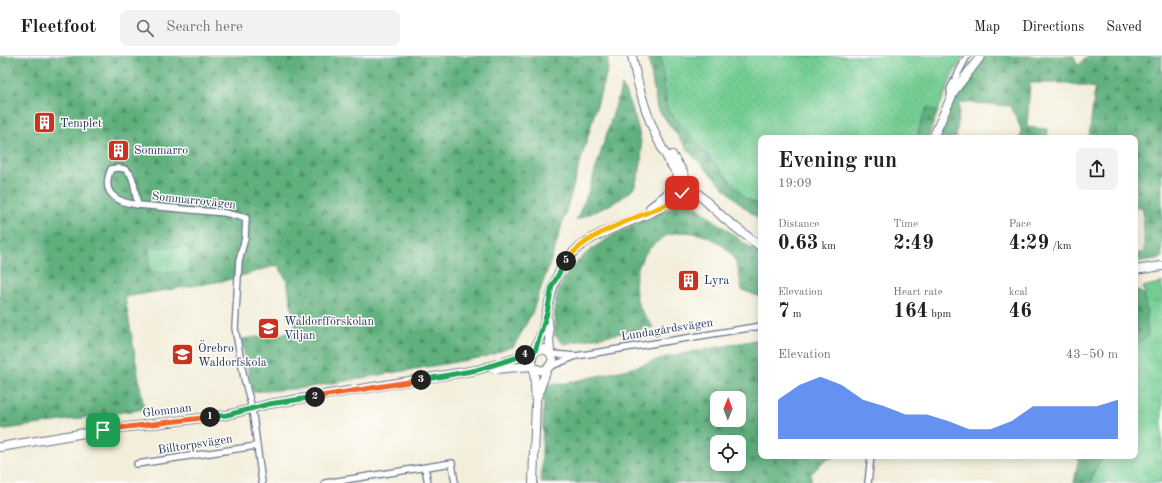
<!DOCTYPE html>
<html lang="en">
<head>
<meta charset="utf-8">
<style>
  body { margin:0; font-family:"Old Standard TT",serif; background:#f2f2f2; color:#202124; height:100vh; display:flex; flex-direction:column; font-size:15px; white-space:nowrap }
  * { box-sizing:border-box; margin:0 }
  p { font-size:13px; color:#757577 }
  .icon { flex:none; width:22px; height:22px; fill:none; stroke:currentColor; stroke-width:2; stroke-linecap:round; stroke-linejoin:round }
  .map { position:relative; flex:1; overflow:hidden }
  .side { position:absolute; left:758px; top:79px; width:380px; height:324px; display:flex; flex-direction:column; background:#fff; border-radius:8px; box-shadow:0 2px 10px #0003 }
  .side>* { flex:none }
  .needle { width:26px; rotate:1deg }
  .buttons { position:absolute; left:710px; top:335px; display:grid; gap:8px }
  .buttons a { display:grid; place-items:center; width:36px; height:36px; border-radius:8px; background:#fff; box-shadow:0 2px 10px #0003; font-size:20px }
  .pin { position:absolute; display:grid; place-items:center; width:34px; height:34px; color:#fff; margin:-17px; border-radius:8px; box-shadow:0 2px 6px #0006 }
  .km { position:absolute; width:20px; height:20px; margin:-10px; border-radius:50%; background:#222; color:#fff; font-size:11px; line-height:20px; text-align:center }
  .round { display:grid; place-items:center; flex:none; width:42px; height:42px; border-radius:8px; background:#f2f2f2 }
  .head { display:flex; align-items:center; justify-content:space-between; height:68px; padding:0 20px }
  h1 { font-size:22px; font-weight:700; line-height:30px }
  .figures { display:grid; grid-template-columns:repeat(3,1fr); gap:6px; height:68px; padding:4px 20px }
  .figures div { display:grid; align-content:center }
  .figures b { font-size:20px; font-weight:700 }
  .figures small { font-size:11px; font-weight:400 }
  .figures p { font-size:11px }
  .chart { height:112px; padding:8px 20px }
  .chart p { display:flex; justify-content:space-between }
  .chart svg { width:100%; height:72px; margin-top:4px; fill:#2563eb; opacity:.7 }
  header { display:flex; align-items:center; gap:24px; box-sizing:border-box; height:56px; padding:0 20px; background:#fff; border-bottom:1px solid #e0e0e0 }
  header strong { font-size:19px }
  nav { display:flex; gap:22px; margin-inline-start:auto; font-size:14px }
  .search { width:280px; height:36px; background:#f2f2f2; display:flex; align-items:center; gap:10px; box-sizing:border-box; padding:0 14px; border-radius:8px; color:#757577; font-size:15px }
  .map>svg:first-child { display:block }
  .grass { fill:url(#grass-dots); stroke:#477e78 }
  .forest { fill:url(#forest-firs); stroke:#3c706e; fill-rule:evenodd }
  .park { fill:url(#park-tufts); stroke:#477e78 }
  .garden { fill:#73cd93; stroke:#477e78 }
  .lines { fill:none; stroke-linecap:round; stroke-linejoin:round }
  .street-casing { stroke:#677289; stroke-width:8 }
  .secondary-casing { stroke:#677289; stroke-width:10 }
  .street { stroke:#fff; stroke-width:5.5 }
  .secondary { stroke:#fff; stroke-width:8 }
  .split-1-casing { stroke:#fff; stroke-width:8 }
  .split-2-casing { stroke:#fff; stroke-width:8 }
  .split-3-casing { stroke:#fff; stroke-width:8 }
  .split-4-casing { stroke:#fff; stroke-width:8 }
  .split-5-casing { stroke:#fff; stroke-width:8 }
  .split-6-casing { stroke:#fff; stroke-width:8 }
  .split-7-casing { stroke:#fff; stroke-width:8 }
  .split-1 { stroke:#f0652b; stroke-width:5 }
  .split-2 { stroke:#22a559; stroke-width:5 }
  .split-3 { stroke:#f0652b; stroke-width:5 }
  .split-4 { stroke:#22a559; stroke-width:5 }
  .split-5 { stroke:#22a559; stroke-width:5 }
  .split-6 { stroke:#f5b400; stroke-width:5 }
  .split-7 { stroke:#f5b400; stroke-width:5 }
  .labels { text-anchor:middle; stroke-width:3; stroke-linejoin:round; paint-order:stroke }
  .poi-label { font-size:12px; fill:#1b2f5e; stroke:#fdfcf7; text-anchor:start }
  .street-label { font-size:12px; fill:#1b2f5e; stroke:#fdfcf7 }
</style>
</head>
<body>
<header>
<strong>Fleetfoot</strong>
<div class="search"><svg class="icon" aria-label="search" viewBox="0 0 24 24"><circle cx="10" cy="10" r="6"/><path d="M15 15l6 6"/></svg>Search here</div>
<nav><a>Map</a><a>Directions</a><a>Saved</a></nav>
</header>
<div class="map">
<svg width="1162" height="427" viewBox="0 0 1162 427">
  <defs>
    <pattern id="grass-dots" width="8" height="8" patternUnits="userSpaceOnUse"><rect width="8" height="8" fill="#73cd93"/><path d="M2 2h.1M6 6h.1" fill="none" stroke="#63b081" stroke-width="1.8" stroke-linecap="round"/></pattern>
    <pattern id="forest-firs" width="22" height="20" patternUnits="userSpaceOnUse"><rect width="22" height="20" fill="#5eb07d"/><path d="M5 1l3.5 6h-7zM16 11l3.5 6h-7z" fill="#4d906a"/></pattern>
    <pattern id="park-tufts" width="24" height="20" patternUnits="userSpaceOnUse"><rect width="24" height="20" fill="#73cd93"/><path d="M3 7l-1-3M5 7V3M7 7l1-3M15 17l-1-3M17 17v-4M19 17l1-3" fill="none" stroke="#63b081"/></pattern>
  </defs>
  <rect width="100%" height="100%" fill="#fdfcf7"/>
  <filter id="ink" filterUnits="userSpaceOnUse"><feTurbulence type="fractalNoise" baseFrequency=".025" numOctaves="2"/><feDisplacementMap in="SourceGraphic" scale="8" xChannelSelector="R" yChannelSelector="G"/><feConvolveMatrix kernelMatrix="1 2 1 2 8 2 1 2 1" color-interpolation-filters="sRGB"/></filter>
  <filter id="wash" filterUnits="userSpaceOnUse"><feTurbulence type="fractalNoise" baseFrequency=".012" numOctaves="4" result="noise"/><feDisplacementMap in="SourceGraphic" scale="16" xChannelSelector="R" yChannelSelector="G"/><feGaussianBlur stdDeviation="0.9" result="paint"/><feColorMatrix in="noise" values="0 0 0 0 0 0 0 0 0 0 0 0 0 0 0 0 0 1.4 0 .05"/><feComposite in="paint" operator="in"/></filter>
  <g filter="url(#wash)">
    <rect width="100%" height="100%" fill="#f3eeda"/>
    <path class="grass" d="M 661,0 L 964,0 L 953,18 L 937,57 L 927,51 L 916,82 L 761,82 L 761,150 L 745,142 L 667,53 Z"/>
    <path class="forest" d="M 0,0 L 608,0 L 608,12 L 553,199 L 532,257 L 514,290 L 485,301 L 304,332 L 253,336 L 241,283 L 296,276 L 287,225 L 278,209 L 228,224 L 125,241 L 144,353 L 0,374 Z
      M 648,0 L 661,0 L 667,53 L 745,142 L 761,150 L 761,165 L 740,148 L 693,100 L 657,52 Z
      M 986,0 L 1074,0 L 1078,10 L 1087,0 L 1162,0 L 1162,202 L 1135,206 L 1135,198 L 1144,196 L 1143,152 L 1135,152 L 1135,82 L 1087,82 L 1089,81 L 1095,32 L 1067,27 L 1030,27 L 1027,71 L 1047,73 L 1048,82 L 1020,82 L 1021,73 L 1011,50 L 960,46 L 956,82 L 935,82 L 955,37 Z
      M 622,29 C 635,59 649,91 637,123 C 636,126 635,132 632,134 C 620,146 592,157 576,164 L 588,137 Z
      M 927,51 L 937,57 L 928,82 L 916,82 Z
      M 682,146 L 692,147 L 761,200 L 761,241 L 742,234 C 740,225 739,215 736,207 C 725,183 696,172 671,178 C 667,178 664,182 660,184 C 638,198 630,225 639,250 C 642,257 649,264 653,271 L 564,288 L 555,280 C 555,267 553,250 557,238 C 575,186 638,170 682,146 Z
      M 1135,233 L 1145,239 L 1148,280 L 1135,289 Z
      M 761,283 L 761,400 L 837,400 L 825,404 L 811,418 L 811,427 L 541,427 L 544,329 L 562,328 L 632,312 L 666,301 ZM 717,342 L 739,342 L 739,364 L 717,364 ZM 717,386 L 739,386 L 739,408 L 717,408 Z
      M 1079,400 L 1103,400 L 1094,416 L 1091,427 L 1074,427 Z"/>
    <path class="park" d="M 1162,226 L 1162,427 L 1091,427 L 1094,416 L 1103,400 L 1135,400 L 1135,289 L 1148,280 L 1145,239 L 1143,231 Z"/>
    <path class="garden" d="M 149,191 L 189,191 L 189,216 L 150,217 Z"/>
  </g>
  <g filter="url(#ink)">
    <g class="lines">
      <defs>
        <path id="street" d="M 951,41 L 950,33 L 967,0
          M 138,149 C 117,146 100,138 111,113 C 137,106 133,133 138,149 L 225,157 L 246,162 L 245,182 L 239,205 L 235,272 L 244,322 L 252,352 L 262,427
          M 551,298 L 576,300 L 761,270
          M 549,311 L 576,300
          M 137,408 L 256,390
          M 425,412 L 428,427
          M 325,427 L 452,407 L 455,427
          M 868,427 L 871,400"/>
        <path id="secondary" d="M 632,0 C 640,42 653,83 678,119 L 725,163 L 761,191
          M 933,82 L 954,35 L 981,0
          M 672,99 L 683,116 L 687,126
          M 650,152 L 677,130 L 687,126
          M 1135,214 L 1162,210
          M 548,264 L 550,296
          M 535,295 L 543,293 L 550,296 L 553,304 L 549,311 L 543,315 L 534,312 C 527,301 540,285 543,272 C 550,246 551,224 568,202 C 597,165 667,166 687,126
          M 494,313 L 533,310
          M 537,341 L 547,313
          M 0,391 L 103,374 L 227,359 L 269,348 L 477,314 L 533,297
          M 533,427 L 536,346 L 534,312"/>
      </defs>
      <use href="#street" class="street-casing"/>
      <use href="#secondary" class="secondary-casing"/>
      <use href="#street" class="street"/>
      <use href="#secondary" class="secondary"/>
    </g>
  </g>
  <g class="lines" filter="url(#ink)">
    <defs>
      <path id="split-1" d="M 103,374 L 210,361"/>
      <path id="split-2" d="M 210,361 L 227,359 L 269,348 L 315,341"/>
      <path id="split-3" d="M 315,341 L 421,324"/>
      <path id="split-4" d="M 421,324 L 477,314 L 525,299"/>
      <path id="split-5" d="M 525,299 L 535,295 L 547,257 L 552,230 L 566,205"/>
      <path id="split-6" d="M 566,205 C 585,178 629,165 658,152"/>
      <path id="split-7" d="M 658,152 L 666,149 L 682,137"/>
    </defs>
    <use href="#split-1" class="split-1-casing"/>
    <use href="#split-2" class="split-2-casing"/>
    <use href="#split-3" class="split-3-casing"/>
    <use href="#split-4" class="split-4-casing"/>
    <use href="#split-5" class="split-5-casing"/>
    <use href="#split-6" class="split-6-casing"/>
    <use href="#split-7" class="split-7-casing"/>
    <use href="#split-1" class="split-1"/>
    <use href="#split-2" class="split-2"/>
    <use href="#split-3" class="split-3"/>
    <use href="#split-4" class="split-4"/>
    <use href="#split-5" class="split-5"/>
    <use href="#split-6" class="split-6"/>
    <use href="#split-7" class="split-7"/>
  </g>
  <defs>
    <symbol id="building-square" viewBox="-11 -11 22 22"><rect x="-9" y="-9" width="18" height="18" rx="4" fill="#c8321e" stroke="#fdfcf7"/><path d="M-4-6H4V6H1V3H-1V6H-4ZM-2.5-4.3h1.7v1.8h-1.7ZM.8-4.3h1.7v1.8H.8ZM-2.5-1h1.7V.8h-1.7ZM.8-1h1.7V.8H.8Z" fill="#fff"/></symbol>
    <symbol id="school-square" viewBox="-11 -11 22 22"><rect x="-9" y="-9" width="18" height="18" rx="4" fill="#c8321e" stroke="#fdfcf7"/><path d="M0-5L7-2L0 1L-7-2ZM-4 1L0 2.5L4 1V4Q0 6-4 4Z" fill="#fff"/></symbol>
  </defs>
  <g fill-rule="evenodd">
    <use href="#building-square" x="32" y="54" width="25" height="25"/>
    <use href="#building-square" x="106" y="82" width="25" height="25"/>
    <use href="#building-square" x="676" y="212" width="25" height="25"/>
    <use href="#school-square" x="256" y="260" width="25" height="25"/>
    <use href="#school-square" x="170" y="286" width="25" height="25"/>
  </g>
  <g class="labels">
    <g class="poi-label">
      <text x="60" y="71">Templet</text>
      <text x="134" y="98">Sommarro</text>
      <text x="704" y="228">Lyra</text>
      <text x="284" y="269">Waldorfförskolan<tspan x="284" dy="14">Viljan</tspan></text>
      <text x="198" y="296">Örebro<tspan x="198" dy="14">Waldorfskola</tspan></text>
    </g>
    <g class="street-label">
      <text transform="translate(194 144) rotate(6)" y="4">Sommarrovägen</text>
      <text transform="translate(667 273) rotate(-9)" y="4">Lundagårdsvägen</text>
      <text transform="translate(167 354) rotate(-7)" y="4">Glomman</text>
      <text transform="translate(195 388) rotate(-9)" y="4">Billtorpsvägen</text>
    </g>
  </g>
</svg>
<div class="buttons">
<a><svg class="needle" viewBox="-14 -14 28 28"><path d="M0-13l5 13h-10z" fill="#e53935"/><path d="M0 13l5-13h-10z" fill="#757577"/></svg></a>
<a><svg class="icon" aria-label="locate" viewBox="0 0 24 24"><circle cx="12" cy="12" r="6"/><path d="M12 2v4M12 18v4M2 12h4M18 12h4"/></svg></a>
</div>
<div class="pin" style="left:103px;top:374px;background:#1e9e55"><svg class="icon" aria-label="arrive" viewBox="0 0 24 24"><path d="M6 21V4h12l-3 4 3 4H6"/></svg></div>
<div class="pin" style="left:682px;top:137px;background:#d93025"><svg class="icon" aria-label="check" viewBox="0 0 24 24"><path d="M5 12l5 5 9-10"/></svg></div>
<b class="km" style="left:210px;top:361px">1</b>
<b class="km" style="left:315px;top:341px">2</b>
<b class="km" style="left:421px;top:324px">3</b>
<b class="km" style="left:525px;top:299px">4</b>
<b class="km" style="left:566px;top:205px">5</b>
<section class="side">
<div class="head"><div><h1>Evening run</h1><p>19:09</p></div><a class="round"><svg class="icon" aria-label="share" viewBox="0 0 24 24"><path d="M12 15V3M7 8l5-5 5 5M5 13v7h14v-7"/></svg></a></div>
<div class="figures">
<div><p>Distance</p><b>0.63<small> km</small></b></div>
<div><p>Time</p><b>2:49</b></div>
<div><p>Pace</p><b>4:29<small> /km</small></b></div>
</div>
<div class="figures">
<div><p>Elevation</p><b>7<small> m</small></b></div>
<div><p>Heart rate</p><b>164<small> bpm</small></b></div>
<div><p>kcal</p><b>46</b></div>
</div>
<div class="chart"><p><span>Elevation</span>43–50 m</p>
<svg viewBox="0 0 160 44" preserveAspectRatio="none"><path d="M0 44V20L10 11L20 6L30 11L40 20L50 24L60 29L70 29L80 33L90 38L100 38L110 33L120 24L130 24L140 24L150 24L160 20V44z"/></svg>
</div>
</section>
</div>
</body>
</html>
